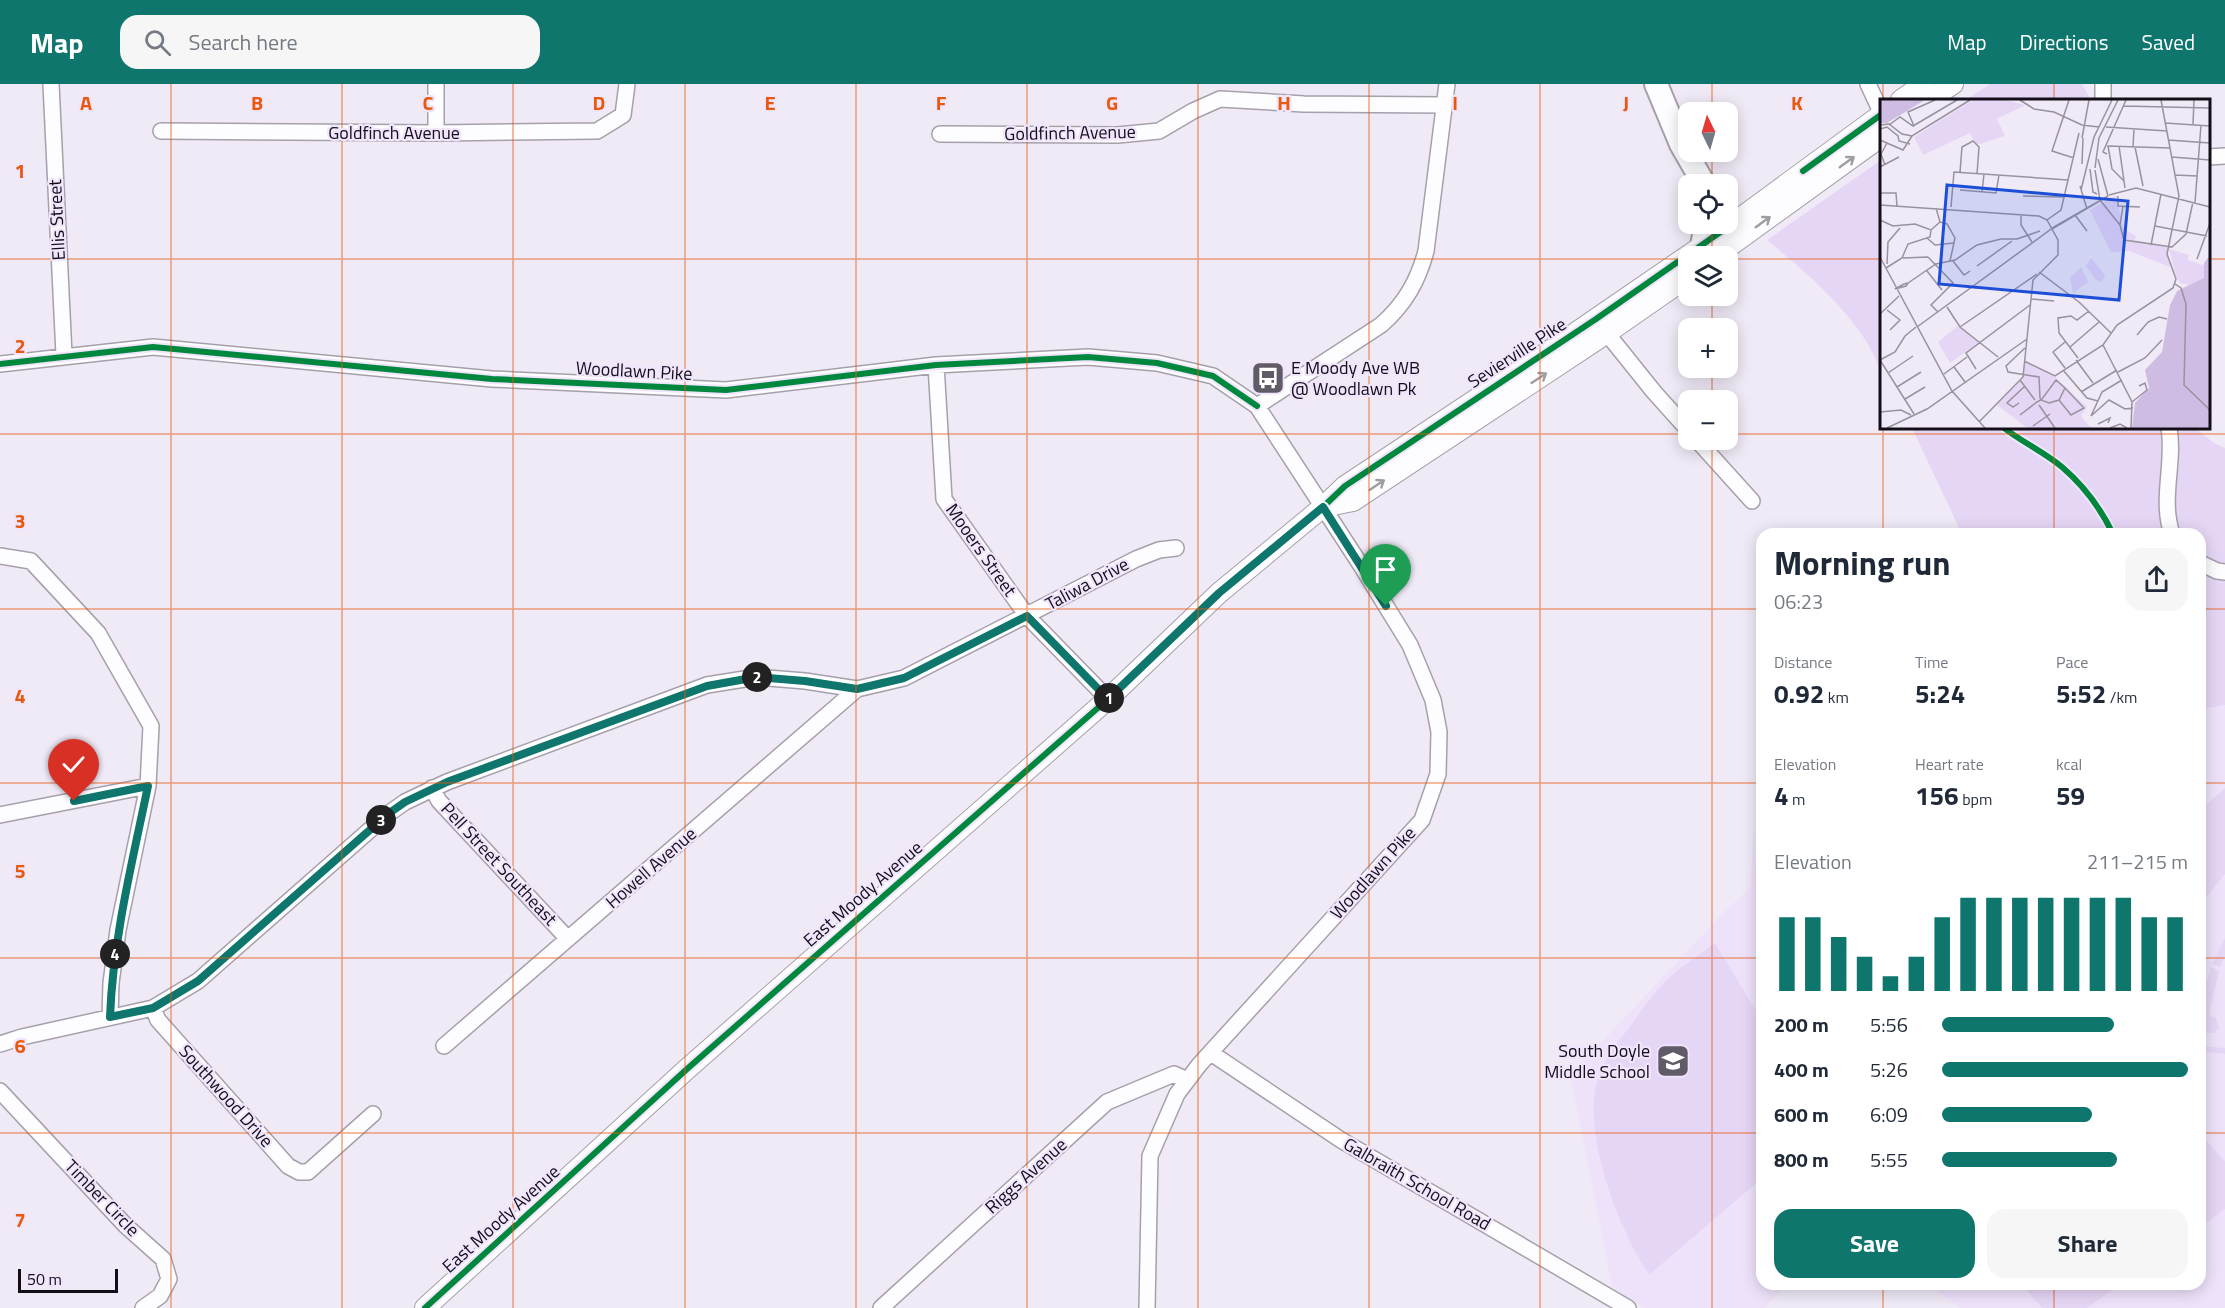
<!DOCTYPE html>
<html lang="en">
<head>
<meta charset="utf-8">
<style>
  body { margin:0; font-family:"Titillium Web",sans-serif; background:#f6f6f7; color:#1f2937; height:100vh; display:flex; flex-direction:column; font-size:22px; white-space:nowrap }
  * { box-sizing:border-box; margin:0 }
  p { font-size:20px; color:#747a83 }
  .icon { flex:none; width:33px; height:33px; fill:none; stroke:currentColor; stroke-width:2; stroke-linecap:round; stroke-linejoin:round }
  .map { position:relative; flex:1; overflow:hidden }
  .sheet { position:absolute; left:1756px; top:444px; width:450px; height:762px; display:flex; flex-direction:column; background:#fff; border-radius:18px; box-shadow:0 3px 15px #0003 }
  .sheet>* { flex:none }
  .needle { width:39px; rotate:355deg }
  .controls { position:absolute; left:1678px; top:18px; display:grid; gap:12px }
  .controls a { display:grid; place-items:center; width:60px; height:60px; border-radius:12px; background:#fff; box-shadow:0 3px 15px #0003; font-size:30px }
  .scale { position:absolute; left:18px; bottom:15px; width:100px; box-sizing:border-box; padding-left:6px; border:3px solid #130e18; border-top:0; font-size:16px; line-height:21px; white-space:nowrap; color:#130e18; -webkit-text-stroke:4px #f0e5fc; paint-order:stroke }
  .pin { position:absolute; display:grid; place-items:center; width:51px; height:51px; color:#fff; margin:-62px -26px; border-radius:50% 50% 50% 0; rotate:-45deg; box-shadow:0 0 6px #0007 }
  .pin .icon { rotate:45deg }
  .km { position:absolute; width:30px; height:30px; margin:-15px; border-radius:50%; background:#222; color:#fff; font-size:16px; line-height:30px; text-align:center }
  .round { display:grid; place-items:center; flex:none; width:63px; height:63px; border-radius:18px; background:#f6f6f7 }
  .head { display:flex; align-items:center; justify-content:space-between; height:102px; padding:0 18px }
  h1 { font-size:33px; font-weight:700; line-height:45px }
  .stats { display:grid; grid-template-columns:repeat(3,1fr); gap:9px; height:102px; padding:6px 18px }
  .stats div { display:grid; align-content:center }
  .stats b { font-size:26px; font-weight:700 }
  .stats small { font-size:16px; font-weight:400 }
  .stats p { font-size:16px }
  .chart { height:168px; padding:12px 18px }
  .chart p { display:flex; justify-content:space-between }
  .chart svg { width:100%; height:108px; margin-top:6px; stroke:#0f766e; stroke-width:6 }
  .action { display:flex; gap:12px; margin-top:auto; padding:12px 18px }
  .action a { flex:1; height:69px; border-radius:18px; background:#0f766e; color:#fff; font-size:24px; font-weight:700; line-height:69px; text-align:center }
  .action a+a { background:#f6f6f7; color:#1f2937 }
  ul { padding:0 18px; list-style:none; font-size:20px }
  li { display:grid; grid-template-columns:96px 72px 1fr; align-items:center; height:45px }
  li i { height:15px; border-radius:8px; background:#0f766e }
  header { display:flex; align-items:center; gap:36px; box-sizing:border-box; height:84px; padding:0 30px; background:#0f766e; color:#fff }
  header strong { font-size:28px }
  nav { display:flex; gap:33px; margin-inline-start:auto; font-size:21px }
  .search { width:420px; height:54px; background:#f6f6f7; display:flex; align-items:center; gap:15px; box-sizing:border-box; padding:0 21px; border-radius:18px; color:#747a83; font-size:22px }
  .map>svg:first-child { display:block }
  .built { fill:#eee2fb }
  .green { fill:#e6d6f6 }
  .lines { fill:none; stroke-linecap:round; stroke-linejoin:round }
  .minor-casing { stroke:#a5a0ab; stroke-width:18 }
  .major-casing { stroke:#a5a0ab; stroke-width:22 }
  .highway-casing { stroke:#a5a0ab; stroke-width:26 }
  .minor { stroke:#fdfcfe; stroke-width:15 }
  .major { stroke:#fdfcfe; stroke-width:20 }
  .highway { stroke:#fdfcfe; stroke-width:22 }
  .cycleway-casing { stroke:#f0e5fc; stroke-width:10 }
  .cycleway { stroke:#00873e; stroke-width:6 }
  .oneway { stroke:#9f9da2 }
  .route-casing { stroke:#fff; stroke-width:12 }
  .route { stroke:#0f766e; stroke-width:8 }
  .grid { fill:none; stroke:#e8590c; stroke-width:1.5; stroke-opacity:0.55 }
  .labels { text-anchor:middle; stroke-width:4.5; stroke-linejoin:round; paint-order:stroke }
  .street-label { font-size:18px; fill:#130e18; stroke:#f0e5fc }
  .poi-label { font-size:18px; fill:#130e18; stroke:#f0e5fc; text-anchor:start }
  .inset-road { fill:none; stroke:#98929e; stroke-width:1.5 }
  .view { fill:#1d4ed8; fill-opacity:0.15; stroke:#1d4ed8; stroke-width:3 }
  .inset-edge { fill:none; stroke:#130e18; stroke-width:3 }
  .grid-label { font-size:20px; text-anchor:middle; font-weight:bold; fill:#e8590c; stroke:#f0e5fc; stroke-width:4.5; stroke-linejoin:round; paint-order:stroke }
</style>
</head>
<body>
<header>
<strong>Map</strong>
<div class="search"><svg class="icon" aria-label="search" viewBox="0 0 24 24"><circle cx="10" cy="10" r="6"/><path d="M15 15l6 6"/></svg>Search here</div>
<nav><a>Map</a><a>Directions</a><a>Saved</a></nav>
</header>
<div class="map">
<svg width="2225" height="1224" viewBox="0 0 2225 1224">
  <rect width="100%" height="100%" fill="#f0eaf7"/>
  <path class="built" d="M 2225,621 L 2225,1224 L 1960,1224 L 1928,1200 L 2200,1200 L 2200,625 Z
    M 1762,738 L 1762,1200 L 1787,1200 L 1765,1224 L 1645,1224 L 1612,1203 L 1570,989 L 1595,965 L 1727,825 L 1751,804 L 1753,751 Z"/>
  <path class="green" d="M 1990,0 L 2082,0 L 2091,16 L 1966,16 Z
    M 1881,76 L 1881,287 C 1876,276 1871,264 1864,254 C 1838,215 1803,186 1767,156 Z
    M 1912,344 L 2195,344 L 2214,359 L 2225,364 L 2225,621 L 2201,625 L 2200,450 L 1962,450 Z
    M 2225,704 L 2225,790 L 2201,820 L 2201,725 Z
    M 2225,854 L 2225,872 L 2220,883 L 2212,880 Z
    M 1715,859 L 1762,937 L 1762,1094 L 1649,1191 C 1618,1144 1578,1042 1600,988 C 1606,973 1618,958 1628,945 C 1641,927 1654,908 1671,892 C 1685,880 1700,870 1715,859 Z
    M 2211,883 L 2219,887 L 2209,931 L 2216,934 L 2219,944 L 2214,949 L 2201,949 L 2204,906 Z
    M 2200,962 L 2225,964 L 2225,970 L 2201,967 Z
    M 2201,1051 L 2225,1077 L 2225,1125 L 2201,1143 Z
    M 2022,1200 L 2120,1200 L 2087,1224 L 2042,1224 Z"/>
  <g class="lines">
    <defs>
      <path id="minor" d="M 51,0 L 64,271
        M 436,0 L 436,49
        M 1868,0 L 1882,30
        M 2103,0 L 2103,16
        M 161,47 L 436,49 L 597,47 L 623,31 L 627,0
        M 940,50 L 1118,51 L 1159,47 L 1193,27 L 1220,15 L 1304,20 L 1444,21
        M 2208,73 L 2225,72
        M 1601,242 L 1654,308 L 1689,347
        M 0,280 L 153,263 L 492,295 L 726,306 L 936,281 L 1088,273 L 1157,279 L 1213,292 L 1257,322 L 1362,483 L 1410,561 L 1433,616 L 1439,648 L 1438,690 L 1422,736 L 1199,981 L 1177,1010 L 1150,1072 L 1147,1224
        M 936,281 L 944,415 L 1027,532 L 1108,615
        M 1257,322 L 1381,241 C 1405,220 1418,197 1426,167 L 1447,0
        M 2169,344 C 2175,379 2160,415 2172,450
        M 1697,356 L 1752,417
        M 0,472 L 31,477 L 98,549 L 151,642 L 148,702 L 118,846 L 111,899 L 110,933
        M 2200,479 L 2217,487 L 2225,488
        M 432,704 L 439,717 L 568,855
        M 0,731 L 148,702
        M 153,924 L 158,936 L 288,1082 L 299,1088 L 308,1088 L 373,1030
        M 0,960 L 22,953 L 153,924 L 198,897 L 388,730 L 405,718 L 447,698 L 707,601 L 757,593 L 805,597 L 857,605 L 904,594 L 1136,475 L 1159,466 L 1176,464
        M 444,962 L 857,605
        M 1211,969 L 1341,1056 L 1628,1224
        M 0,1007 L 126,1142 L 163,1175 L 169,1195 L 160,1212 L 143,1224
        M 881,1224 L 1107,1018 L 1174,990 L 1187,996"/>
      <path id="major" d="M 1901,16 L 1924,0
        M 1929,16 L 1953,0
        M 1716,172 L 1882,52
        M 1323,423 L 1353,417 L 1607,249 L 1689,192
        M 425,1224 L 687,985 L 1108,615 L 1219,509 L 1323,423 L 1345,402 L 1549,267 L 1702,162 L 1882,30"/>
      <path id="highway" d="M 1656,0 L 1681,60 L 1704,100
        M 1728,140 L 1729,142
        M 1702,162 L 1706,140"/>
    </defs>
    <use href="#minor" class="minor-casing"/>
    <use href="#major" class="major-casing"/>
    <use href="#highway" class="highway-casing"/>
    <use href="#minor" class="minor"/>
    <use href="#major" class="major"/>
    <use href="#highway" class="highway"/>
    <defs>
      <path id="cycleway" d="M 1803,87 L 1882,30
        M 0,280 L 153,263 L 492,295 L 726,306 L 936,281 L 1088,273 L 1157,279 L 1213,292 L 1257,322
        M 2004,344 C 2022,358 2044,368 2062,383 C 2083,401 2101,425 2113,450
        M 425,1224 L 687,985 L 1108,615 L 1219,509 L 1323,423 L 1345,402 L 1596,235 L 1729,142"/>
    </defs>
    <use href="#cycleway" class="cycleway-casing"/>
    <use href="#cycleway" class="cycleway"/>
  </g>
  <defs><path id="oneway-shaft" d="M-6 0H5M1.5-3L5.5 0L1.5 3" fill="none" stroke-width="1.6" stroke-linecap="round" stroke-linejoin="round" transform="scale(1.5)"/></defs>
  <g class="oneway">
    <use href="#oneway-shaft" transform="translate(1847 78) rotate(-36)"/>
    <use href="#oneway-shaft" transform="translate(1763 138) rotate(-36)"/>
    <use href="#oneway-shaft" transform="translate(1539 294) rotate(-33)"/>
    <use href="#oneway-shaft" transform="translate(1377 401) rotate(-34)"/>
  </g>
  <g class="lines">
    <defs>
      <path id="route" d="M 74,717 L 148,702 C 132,779 113,855 110,933 L 153,924 L 198,897 L 388,730 L 405,718 L 447,698 L 707,602 L 757,593 L 805,597 L 857,605 L 904,594 L 1027,532 L 1108,615 L 1219,509 L 1323,423 L 1386,522"/>
    </defs>
    <use href="#route" class="route-casing"/>
    <use href="#route" class="route"/>
  </g>
  <path class="grid" d="M 171,0 L 171,1224M 342,0 L 342,1224M 513,0 L 513,1224M 685,0 L 685,1224M 856,0 L 856,1224M 1027,0 L 1027,1224M 1198,0 L 1198,1224M 1369,0 L 1369,1224M 1540,0 L 1540,1224M 1712,0 L 1712,28M 1883,0 L 1883,16M 2054,0 L 2054,16M 1712,68 L 1712,100M 1712,140 L 1712,172M 0,175 L 1689,175M 1728,175 L 1882,175M 2208,175 L 2225,175M 1712,212 L 1712,244M 1712,284 L 1712,316M 1883,344 L 1883,450M 2054,344 L 2054,450M 0,350 L 1689,350M 1728,350 L 2225,350M 1712,356 L 1712,1224M 0,525 L 1762,525M 2200,525 L 2225,525M 0,699 L 1762,699M 2200,699 L 2225,699M 0,874 L 1762,874M 2200,874 L 2225,874M 0,1049 L 1762,1049M 2200,1049 L 2225,1049M 1883,1200 L 1883,1224M 2054,1200 L 2054,1224"/>
  <defs>
    <symbol id="bus-square" viewBox="-11 -11 22 22"><rect x="-9" y="-9" width="18" height="18" rx="4" fill="#605b66" stroke="#f0e5fc"/><path d="M-5-6H5V4H4V6H2V4H-2V6H-4V4H-5ZM-3.5-4V0h7V-4ZM-3.5 1.2v1.5H-2V1.2ZM2 1.2v1.5H3.5V1.2Z" fill="#fff"/></symbol>
    <symbol id="school-square" viewBox="-11 -11 22 22"><rect x="-9" y="-9" width="18" height="18" rx="4" fill="#605b66" stroke="#f0e5fc"/><path d="M0-5L7-2L0 1L-7-2ZM-4 1L0 2.5L4 1V4Q0 6-4 4Z" fill="#fff"/></symbol>
  </defs>
  <g fill-rule="evenodd">
    <use href="#bus-square" x="1249" y="275" width="38" height="38"/>
    <use href="#school-square" x="1654" y="958" width="38" height="38"/>
  </g>
  <g class="labels">
    <g class="street-label">
      <text x="394" y="55">Goldfinch Avenue</text>
      <text transform="translate(1070 49) rotate(-1)" y="6">Goldfinch Avenue</text>
      <text transform="translate(57 136) rotate(-93)" y="6">Ellis Street</text>
      <text transform="translate(1517 269) rotate(-33)" y="6">Sevierville Pike</text>
      <text transform="translate(634 287) rotate(3)" y="6">Woodlawn Pike</text>
      <text transform="translate(981 466) rotate(55)" y="6">Mooers Street</text>
      <text transform="translate(1087 500) rotate(-28)" y="6">Taliwa Drive</text>
      <text transform="translate(499 780) rotate(47)" y="6">Pell Street Southeast</text>
      <text transform="translate(651 784) rotate(-41)" y="6">Howell Avenue</text>
      <text transform="translate(1373 789) rotate(-48)" y="6">Woodlawn Pike</text>
      <text transform="translate(863 810) rotate(-41)" y="6">East Moody Avenue</text>
      <text transform="translate(226 1012) rotate(48)" y="6">Southwood Drive</text>
      <text transform="translate(1026 1092) rotate(-42)" y="6">Riggs Avenue</text>
      <text transform="translate(1417 1100) rotate(30)" y="6">Galbraith School Road</text>
      <text transform="translate(102 1114) rotate(46)" y="6">Timber Circle</text>
      <text transform="translate(501 1135) rotate(-42)" y="6">East Moody Avenue</text>
    </g>
    <g class="poi-label">
      <text x="1291" y="290">E Moody Ave WB<tspan x="1291" dy="21">@ Woodlawn Pk</tspan></text>
      <text x="1650" y="973" text-anchor="end">South Doyle<tspan x="1650" dy="21">Middle School</tspan></text>
    </g>
  </g>
  <g transform="translate(1880 15)">
    <rect width="330" height="330" fill="#f0eaf7"/>
    <path d="M 93,1 L 126,1 L 145,6 L 117,20 L 125,37 L 96,46 L 90,34 L 43,56 L 34,38 ZM 236,96 L 243,129 L 256,137 L 255,141 L 287,148 L 290,168 L 249,152 L 231,153 L 210,111 ZM 289,150 L 309,156 L 308,161 L 326,167 L 330,276 L 302,189 L 310,186 L 300,184 L 296,177 ZM 211,159 L 225,176 L 222,183 L 216,181 L 206,167 ZM 201,168 L 208,183 L 193,194 L 190,179 ZM 79,226 L 99,243 L 70,264 L 58,243 ZM 145,264 L 175,278 L 207,308 L 201,317 L 211,329 L 147,329 L 117,306 L 143,279 Z" fill="#e6d6f6"/>
    <path d="M 0,1 L 45,1 L 7,24 L 0,24 ZM 330,156 L 330,329 L 252,329 L 255,304 L 269,289 L 265,271 L 282,253 L 290,206 L 297,192 L 324,179 L 324,164 Z" fill="#cebce2"/>
    <path class="inset-road" d="M 140,1 L 154,10 L 174,13 L 202,26 L 219,28M 189,1 L 172,52 L 194,59M 243,7 L 330,9M 285,24 L 330,27M 313,25 L 314,1M 0,26 L 9,25 L 22,35 L 32,37 L 90,1M 9,26 L 20,18 L 33,27 L 77,1M 34,27 L 28,13 L 55,1M 226,28 L 287,32M 0,30 L 7,28 L 18,37 L 19,42 L 30,45M 202,39 L 209,1M 0,41 L 23,51 L 32,37M 288,41 L 330,44M 239,47 L 245,89M 253,48 L 254,30M 255,48 L 263,87M 227,55 L 223,53 L 246,1M 292,58 L 330,61M 218,60 L 228,97M 202,65 L 203,39M 5,66 L 1,55 L 7,44M 0,68 L 19,58M 215,69 L 219,39 L 238,1M 210,70 L 213,93 L 217,95M 215,71 L 220,101 L 240,126 L 244,141 L 292,148 L 306,135 L 313,103M 80,73 L 82,48 L 93,42 L 99,48 L 97,75M 295,76 L 317,77M 244,82 L 232,70 L 228,47 L 290,49M 200,87 L 207,110M 80,91 L 116,94 L 119,76M 201,91 L 214,38 L 232,1M 102,93 L 104,75M 0,94 L 16,94 L 17,108M 229,96 L 256,89 L 330,108M 143,97 L 185,98M 238,97 L 238,107 L 260,108M 315,104 L 321,26M 0,106 L 159,117 L 167,121 L 178,141 L 178,156 L 153,181 L 143,278 L 99,323M 71,108 L 74,73 L 188,81M 56,109 L 60,123 L 67,125 L 75,139 L 70,162M 141,115 L 141,126 L 152,143M 195,116 L 207,132M 0,121 L 13,127 L 35,125 L 51,131 L 60,123M 167,121 L 181,111 L 199,34M 240,126 L 243,107M 275,127 L 327,137M 47,139 L 55,146 L 74,144M 271,146 L 281,95M 0,158 L 72,292 L 105,329M 48,158 L 73,184 L 51,206 L 58,213M 23,159 L 48,158M 317,160 L 330,124M 73,162 L 84,176 L 90,172M 7,165 L 8,143 L 20,129M 97,167 L 132,142M 6,169 L 22,159 L 28,145 L 50,138 L 51,131M 47,172 L 62,191M 159,173 L 199,203 L 231,234M 28,184 L 56,165 L 75,161 L 97,146 L 121,140 L 137,140 L 160,132M 28,184 L 26,187 L 15,190 L 24,185 ZM 295,185 L 301,189 L 306,205 L 304,286 L 330,311M 151,200 L 174,202M 67,208 L 80,228 L 118,258M 7,211 L 20,221 L 10,231M 0,215 L 19,197M 37,228 L 174,128 L 228,97 L 172,130M 80,228 L 157,175M 257,236 L 268,223 L 279,218 L 287,220M 223,246 L 252,303 L 251,329M 190,248 L 219,223M 198,259 L 179,234 L 178,219 L 191,217 L 197,221 L 209,212M 0,261 L 34,315M 0,261 L 15,253 L 25,237 L 36,228M 196,261 L 213,284M 144,262 L 175,277 L 223,246 L 237,226 L 293,189 L 296,180 L 287,155 L 299,97 L 281,1M 74,268 L 85,283M 185,269 L 173,253 L 185,243M 96,270 L 86,254 L 150,206M 183,271 L 207,299 L 218,302M 238,273 L 265,259 L 282,241M 8,274 L 33,257M 64,275 L 87,258M 140,281 L 155,301M 17,288 L 41,273M 201,293 L 237,271M 25,300 L 45,288M 179,301 L 191,316 L 204,309 L 185,289M 252,303 L 267,291 L 265,284 L 259,287M 139,304 L 133,308 L 127,304 L 145,287M 159,306 L 175,329M 0,313 L 21,311 L 31,316M 140,316 L 157,303 L 161,301 L 162,300 L 176,281 L 185,289 L 179,301 L 169,304 L 161,301 L 160,299 L 159,278 L 128,273 L 126,267 L 145,249M 211,317 L 229,301 L 245,310 L 253,309M 211,317 L 222,293 L 242,281M 218,325 L 230,319 L 228,324M 153,327 L 170,315M 7,329 L 47,310 L 147,240M 230,329 L 240,325 L 247,329"/>
    <path class="view" d="M 67,86 L 248,102 L 239,201 L 59,185 Z"/>
    <rect width="330" height="330" class="inset-edge"/>
  </g>
  <g class="grid-label">
    <text x="86" y="26">A</text>
    <text x="257" y="26">B</text>
    <text x="428" y="26">C</text>
    <text x="599" y="26">D</text>
    <text x="770" y="26">E</text>
    <text x="941" y="26">F</text>
    <text x="1112" y="26">G</text>
    <text x="1284" y="26">H</text>
    <text x="1455" y="26">I</text>
    <text x="1626" y="26">J</text>
    <text x="1797" y="26">K</text>
    <text x="20" y="94">1</text>
    <text x="20" y="269">2</text>
    <text x="20" y="444">3</text>
    <text x="20" y="619">4</text>
    <text x="20" y="794">5</text>
    <text x="20" y="969">6</text>
    <text x="20" y="1143">7</text>
  </g>
</svg>
<div class="controls">
<a><svg class="needle" viewBox="-14 -14 28 28"><path d="M0-13l5 13h-10z" fill="#e53935"/><path d="M0 13l5-13h-10z" fill="#747a83"/></svg></a>
<a><svg class="icon" aria-label="locate" viewBox="0 0 24 24"><circle cx="12" cy="12" r="6"/><path d="M12 2v4M12 18v4M2 12h4M18 12h4"/></svg></a>
<a><svg class="icon" aria-label="layers" viewBox="0 0 24 24"><path d="M12 4l9 5-9 5-9-5zM3 14l9 5 9-5"/></svg></a>
<a>+</a>
<a>−</a>
</div>
<div class="scale">50 m</div>
<div class="pin" style="left:1386px;top:522px;background:#1e9e55"><svg class="icon" aria-label="arrive" viewBox="0 0 24 24"><path d="M6 21V4h12l-3 4 3 4H6"/></svg></div>
<div class="pin" style="left:74px;top:717px;background:#d93025"><svg class="icon" aria-label="check" viewBox="0 0 24 24"><path d="M5 12l5 5 9-10"/></svg></div>
<b class="km" style="left:1109px;top:614px">1</b>
<b class="km" style="left:757px;top:593px">2</b>
<b class="km" style="left:381px;top:736px">3</b>
<b class="km" style="left:115px;top:870px">4</b>
<section class="sheet">
<div class="head"><div><h1>Morning run</h1><p>06:23</p></div><a class="round"><svg class="icon" aria-label="share" viewBox="0 0 24 24"><path d="M12 15V3M7 8l5-5 5 5M5 13v7h14v-7"/></svg></a></div>
<div class="stats">
<div><p>Distance</p><b>0.92<small> km</small></b></div>
<div><p>Time</p><b>5:24</b></div>
<div><p>Pace</p><b>5:52<small> /km</small></b></div>
</div>
<div class="stats">
<div><p>Elevation</p><b>4<small> m</small></b></div>
<div><p>Heart rate</p><b>156<small> bpm</small></b></div>
<div><p>kcal</p><b>59</b></div>
</div>
<div class="chart"><p><span>Elevation</span>211–215 m</p>
<svg viewBox="0 0 160 44" preserveAspectRatio="none"><path d="M5 44V14M15 44V14M25 44V22M35 44V30M45 44V38M55 44V30M65 44V14M75 44V6M85 44V6M95 44V6M105 44V6M115 44V6M125 44V6M135 44V6M145 44V14M155 44V14"/></svg>
</div>
<ul>
<li><b>200 m</b>5:56<i style="width:70%"></i></li>
<li><b>400 m</b>5:26<i style="width:100%"></i></li>
<li><b>600 m</b>6:09<i style="width:61%"></i></li>
<li><b>800 m</b>5:55<i style="width:71%"></i></li>
</ul>
<div class="action"><a>Save</a><a>Share</a></div>
</section>
</div>
</body>
</html>
